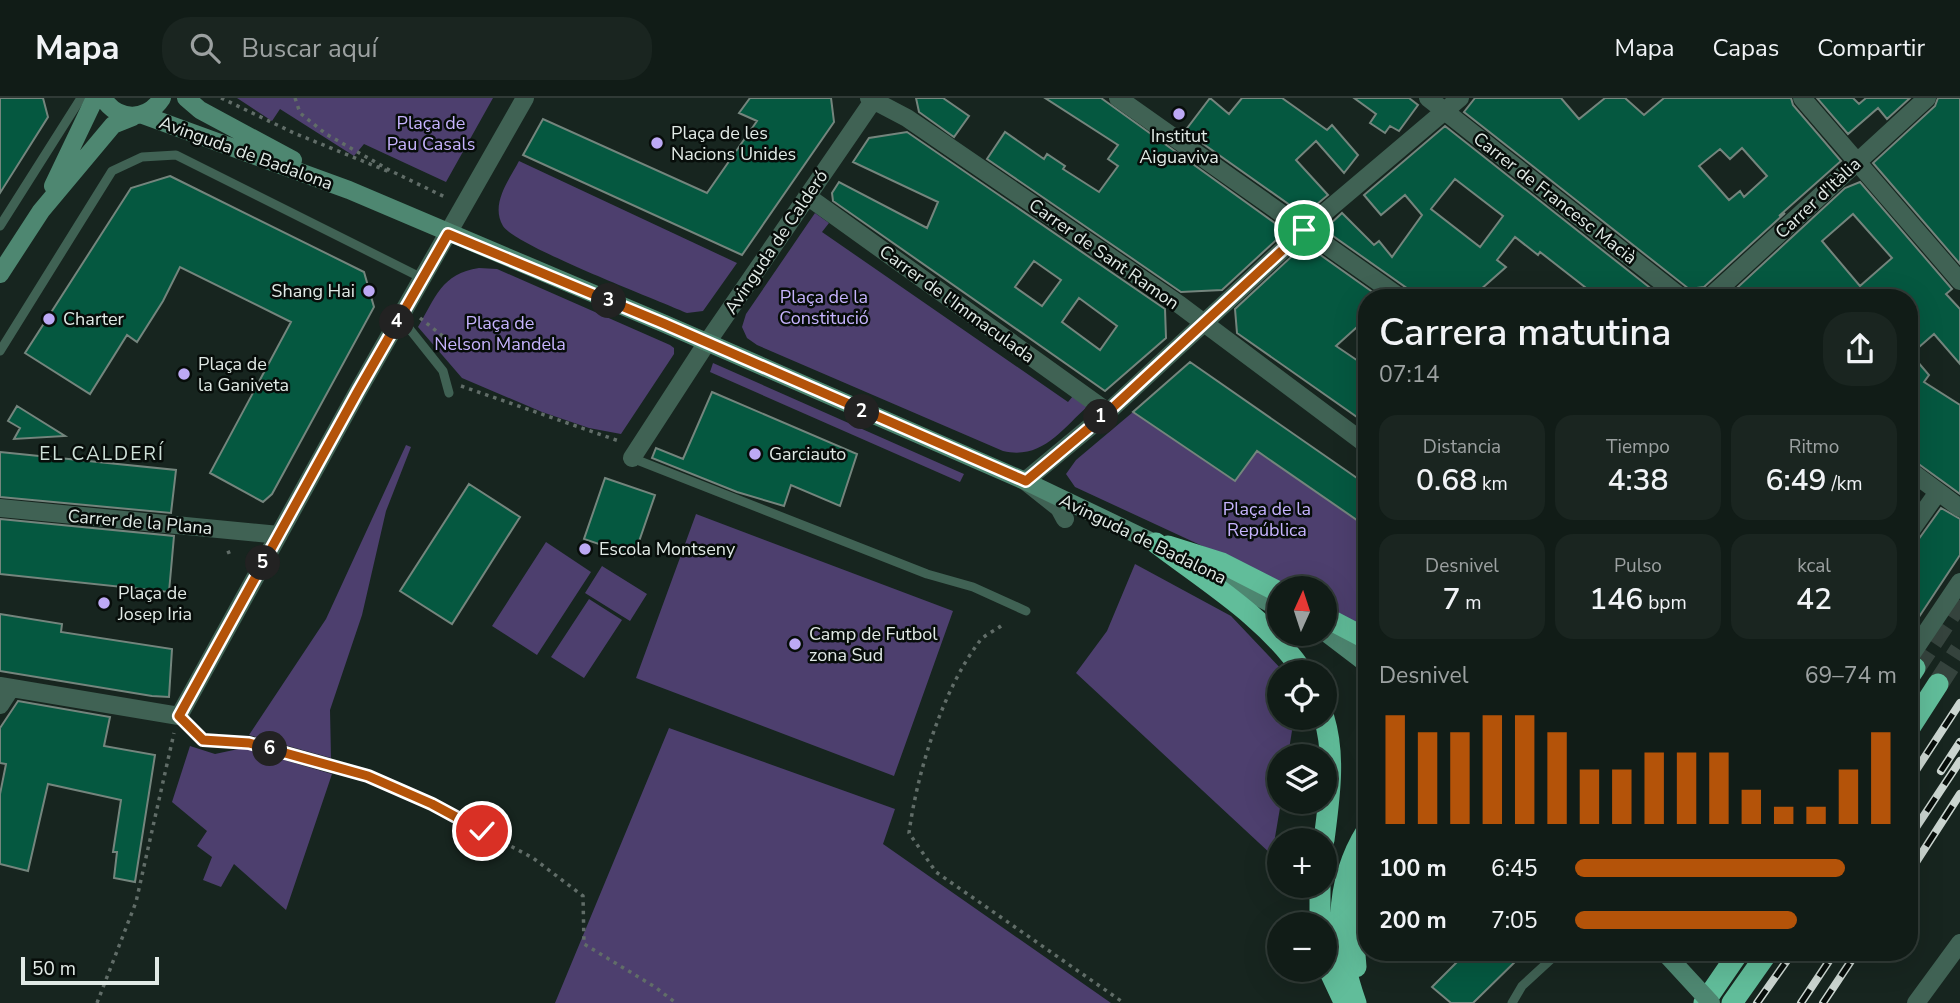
<!DOCTYPE html>
<html lang="es">
<head>
<meta charset="utf-8">
<style>
  body { margin:0; font-family:"Nunito Sans",sans-serif; background:#1a2520; color:#f1f3f6; height:100vh; display:flex; flex-direction:column; font-size:26px; white-space:nowrap }
  * { box-sizing:border-box; margin:0 }
  p { font-size:23px; color:#9ca1a1 }
  .icon { flex:none; width:38px; height:38px; fill:none; stroke:currentColor; stroke-width:2; stroke-linecap:round; stroke-linejoin:round }
  .map { position:relative; flex:1; overflow:hidden }
  .details { position:absolute; left:1358px; top:191px; width:560px; height:672px; display:flex; flex-direction:column; background:#111c17; border-radius:28px; box-shadow:0 7px 28px #0002,0 0 0 2px #303a36 }
  .details>* { flex:none }
  .needle { width:46px; rotate:3deg }
  .buttons { position:absolute; left:1267px; top:478px; display:grid; gap:14px }
  .buttons a { display:grid; place-items:center; width:70px; height:70px; border-radius:50%; background:#111c17; box-shadow:0 7px 28px #0002,0 0 0 2px #303a36; font-size:35px }
  .scale { position:absolute; left:21px; bottom:18px; width:138px; box-sizing:border-box; padding-left:7px; border:4px solid #e1eae6; border-top:0; font-size:19px; line-height:24px; white-space:nowrap; color:#e1eae6; -webkit-text-stroke:5px #070d0a; paint-order:stroke }
  .pin { position:absolute; display:grid; place-items:center; width:60px; height:60px; color:#fff; margin:-30px; border:4px solid #fff; border-radius:50%; box-shadow:0 2px 7px #0007 }
  .km { position:absolute; width:35px; height:35px; margin:-18px; border-radius:50%; background:#222; color:#fff; font-size:19px; line-height:35px; text-align:center }
  .round { display:grid; place-items:center; flex:none; width:74px; height:74px; border-radius:28px; background:#1a2520 }
  .summary { display:flex; align-items:center; justify-content:space-between; height:119px; padding:0 21px }
  h1 { font-size:38px; font-weight:600; line-height:52px }
  .figures { display:grid; grid-template-columns:repeat(3,1fr); gap:10px; height:119px; padding:7px 21px }
  .figures div { display:grid; align-content:center; border-radius:18px; background:#1a2520; text-align:center }
  .figures b { font-size:30px; font-weight:600 }
  .figures small { font-size:19px; font-weight:400 }
  .figures p { font-size:19px }
  .chart { height:196px; padding:14px 21px }
  .chart p { display:flex; justify-content:space-between }
  .chart svg { width:100%; height:126px; margin-top:7px; stroke:#b45309; stroke-width:6 }
  ul { padding:0 21px; list-style:none; font-size:23px }
  li { display:grid; grid-template-columns:112px 84px 1fr; align-items:center; height:52px }
  li i { height:18px; border-radius:9px; background:#b45309 }
  header { display:flex; align-items:center; gap:42px; box-sizing:border-box; height:98px; padding:0 35px; background:#111c17; border-bottom:2px solid #303a36 }
  header strong { font-size:33px }
  nav { display:flex; gap:38px; margin-inline-start:auto; font-size:24px }
  .search { width:490px; height:63px; background:#1a2520; display:flex; align-items:center; gap:18px; box-sizing:border-box; padding:0 24px; border-radius:28px; color:#9ca1a1; font-size:26px }
  .map>svg:first-child { display:block }
  .green { fill:#4d3f6e }
  .building { fill:#055840; stroke:#74857d; stroke-width:2; fill-rule:evenodd }
  .lines { fill:none; stroke-linecap:round; stroke-linejoin:round }
  .highway-tunnel { stroke:#35433d; stroke-width:21; stroke-dasharray:21 10; stroke-linecap:butt }
  .path { stroke:#616d68; stroke-width:3.5; stroke-dasharray:3.5 5; stroke-linecap:butt }
  .lane { stroke:#406254; stroke-width:9 }
  .street { stroke:#406254; stroke-width:18 }
  .secondary { stroke:#4e8771; stroke-width:18 }
  .highway { stroke:#61bd9a; stroke-width:21 }
  .rail-casing { stroke:#cbd5d0; stroke-width:8 }
  .rail { stroke:#070d0a; stroke-width:5; stroke-dasharray:16; stroke-linecap:butt }
  .secondary-bridge { stroke:#4e8771; stroke-width:18 }
  .route-casing { stroke:#fff; stroke-width:14 }
  .route { stroke:#b45309; stroke-width:9 }
  .poi-dot { fill:#bda9f5; stroke:#070d0a; stroke-width:2.5 }
  .labels { text-anchor:middle; stroke-width:5; stroke-linejoin:round; paint-order:stroke }
  .park-label { font-size:18px; fill:#c6b3fd; stroke:#070d0a }
  .poi-label { font-size:18px; fill:#e1eae6; stroke:#070d0a; text-anchor:start }
  .street-label { font-size:18px; fill:#e1eae6; stroke:#070d0a }
  .neighbourhood-label { font-size:19px; letter-spacing:2px; fill:#cfe1d9; stroke:#070d0a }
</style>
</head>
<body>
<header>
<strong>Mapa</strong>
<div class="search"><svg class="icon" aria-label="search" viewBox="0 0 24 24"><circle cx="10" cy="10" r="6"/><path d="M15 15l6 6"/></svg>Buscar aquí</div>
<nav><a>Mapa</a><a>Capas</a><a>Compartir</a></nav>
</header>
<div class="map">
<svg width="1960" height="905" viewBox="0 0 1960 905">
  <rect width="100%" height="100%" fill="#17251f"/>
  <path class="green" d="M 237,0 L 493,0 L 446,84 L 364,46 L 354,58 L 280,11 L 272,23 Z
    M 519,63 L 737,165 L 703,213 L 687,215 C 657,202 514,147 503,128 C 490,106 509,82 519,63 Z
    M 815,115 L 829,125 L 822,134 L 1068,304 L 1073,298 L 1088,308 C 1061,332 1042,362 1003,353 L 757,247 L 747,240 L 742,229 L 746,216 Z
    M 479,170 L 497,171 L 670,247 L 674,250 L 674,256 L 621,336 L 589,330 L 542,314 L 462,280 L 418,229 C 436,199 441,176 479,170 Z
    M 713,265 L 957,373 L 964,376 L 960,384 L 710,274 Z
    M 1133,314 L 1235,383 L 1257,353 L 1367,429 L 1367,531 L 1325,508 L 1325,490 L 1293,490 L 1075,389 L 1066,376 L 1076,362 Z
    M 406,347 L 411,349 L 386,413 L 362,517 L 330,612 L 331,660 L 249,637 L 326,521 Z
    M 696,416 L 953,513 L 894,678 L 636,580 Z
    M 546,444 L 591,474 L 537,557 L 492,528 Z
    M 1135,466 L 1231,518 L 1284,574 L 1279,574 L 1279,620 L 1294,620 L 1288,658 L 1279,658 L 1281,704 L 1272,757 L 1076,575 L 1107,533 Z
    M 602,468 L 647,496 L 630,523 L 585,495 Z
    M 589,501 L 622,522 L 584,580 L 551,559 Z
    M 669,630 L 895,711 L 883,746 L 1111,905 L 555,905 Z
    M 190,648 L 215,656 L 243,650 L 332,676 L 286,812 L 234,766 L 221,789 L 203,782 L 212,759 L 197,748 L 207,733 L 172,704 Z"/>
  <path class="building" d="M 0,0 L 43,0 L 48,19 L 0,95 Z
    M 750,0 L 831,0 L 834,24 L 742,157 L 523,57 L 543,21 L 707,95 L 757,23 L 739,15 Z
    M 916,0 L 943,0 L 969,18 L 954,39 L 919,14 Z
    M 1045,0 L 1101,0 L 1286,133 L 1222,192 L 1181,194 L 987,61 L 1005,34 L 1044,61 L 1047,56 L 1065,68 L 1063,71 L 1099,94 L 1118,68 L 1108,61 L 1118,47 Z
    M 1210,0 L 1229,16 L 1242,0 L 1282,0 L 1327,32 L 1332,27 L 1358,57 L 1344,75 L 1316,43 L 1296,62 L 1328,97 L 1304,117 L 1185,33 Z
    M 1354,0 L 1409,0 L 1418,7 L 1399,33 L 1390,28 L 1385,35 L 1370,25 L 1376,16 Z
    M 1475,0 L 1561,0 L 1579,21 L 1605,0 L 1625,0 L 1644,17 L 1664,0 L 1791,0 L 1793,7 L 1841,63 L 1779,118 L 1785,115 L 1704,189 L 1689,191 L 1464,14 ZM 1742,50 L 1767,78 L 1744,99 L 1740,93 L 1729,102 L 1699,68 L 1720,51 L 1730,61 Z
    M 1817,0 L 1853,0 L 1859,6 L 1866,0 L 1910,0 L 1887,21 L 1878,10 L 1848,36 Z
    M 1938,0 L 1960,0 L 1960,166 L 1873,65 L 1935,8 Z
    M 1445,28 L 1663,200 L 1599,200 L 1540,154 L 1538,157 L 1515,139 L 1497,162 L 1506,169 L 1471,200 L 1412,200 L 1408,191 L 1326,133 L 1327,129 L 1342,115 L 1374,147 L 1379,143 L 1392,159 L 1422,117 L 1405,97 L 1381,117 L 1364,97 ZM 1455,81 L 1503,118 L 1480,149 L 1431,111 Z
    M 907,34 L 1165,211 L 1166,240 L 1105,293 L 833,103 L 832,95 L 839,84 L 927,130 L 938,104 L 853,64 L 869,40 ZM 1034,163 L 1061,182 L 1042,208 L 1015,189 ZM 1079,200 L 1117,228 L 1100,252 L 1062,224 Z
    M 170,78 L 364,174 L 374,209 L 272,396 L 263,404 L 210,375 L 291,224 L 180,169 L 163,203 L 137,244 L 127,237 L 90,296 L 25,255 L 131,90 Z
    M 1860,84 L 1952,191 L 1946,196 L 1960,211 L 1960,266 L 1934,236 L 1911,256 L 1929,277 L 1924,284 L 1960,307 L 1960,396 L 1909,359 L 1909,200 L 1726,200 L 1845,90 ZM 1853,116 L 1892,160 L 1860,188 L 1822,143 Z
    M 1305,146 L 1381,200 L 1367,200 L 1367,210 L 1361,215 L 1366,221 L 1336,248 L 1367,269 L 1367,326 L 1237,235 L 1235,211 Z
    M 1190,264 L 1367,387 L 1367,429 L 1257,353 L 1235,383 L 1133,314 Z
    M 712,294 L 857,356 L 840,408 L 791,387 L 784,408 L 737,394 L 652,360 L 656,350 L 683,361 Z
    M 17,308 L 65,338 L 14,341 L 20,330 L 8,323 Z
    M 0,354 L 176,372 L 171,415 L 0,399 Z
    M 605,380 L 655,397 L 634,458 L 584,441 Z
    M 469,386 L 520,419 L 452,526 L 400,493 Z
    M 1941,410 L 1960,421 L 1960,457 L 1909,534 L 1909,448 L 1918,442 Z
    M 0,421 L 174,438 L 169,494 L 0,476 Z
    M 0,516 L 62,526 L 61,534 L 172,551 L 169,599 L 152,598 L 0,573 Z
    M 18,603 L 110,619 L 104,648 L 155,657 L 135,784 L 114,780 L 117,754 L 113,754 L 121,702 L 48,686 L 28,773 L 0,766 L 0,696 L 6,666 L 0,665 L 0,630 Z
    M 1467,854 L 1525,854 L 1473,905 L 1451,905 L 1432,889 Z"/>
  <g class="lines">
    <path class="highway-tunnel" d="M 1915,570 L 1960,502
      M 1938,586 L 1960,552"/>
    <path class="path" d="M 221,0 L 294,35 L 392,75
      M 295,0 L 300,15 L 326,36 L 391,73 L 447,100
      M 420,220 L 454,247
      M 461,288 L 619,343
      M 227,455 L 234,452
      M 1001,528 C 994,533 984,537 979,544 C 942,593 917,675 909,735 L 936,774 L 1124,905
      M 260,648 L 368,678 L 432,706 L 533,760 L 583,798 L 584,846 L 655,889 L 676,905
      M 97,905 L 136,804 L 174,635"/>
    <path class="lane" d="M 0,128 L 81,0
      M 400,219 L 443,273 L 449,295
      M 0,253 L 112,73 L 142,59 L 176,57 L 422,180
      M 632,360 L 927,476 L 973,489 L 1026,513
      M 179,618 L 203,642 L 249,645
      M 1512,905 L 1522,888 L 1559,854"/>
    <path class="street" d="M 869,0 L 907,20 L 1180,207 L 1367,347
      M 1118,0 L 1401,200
      M 1428,0 L 1682,200
      M 1802,0 L 1960,183
      M 807,98 L 1108,314
      M 1709,200 L 1927,0
      M 632,360 L 706,246 L 875,0
      M 1909,372 L 1960,410
      M 0,410 L 279,437
      M 1065,421 L 1059,410 L 1025,383 L 1108,314 L 1304,132 L 1460,0
      M 1909,435 L 1938,394
      M 1913,554 L 1960,484
      M 0,588 L 179,618 L 358,293 L 525,0
      M 0,607 L 11,590
      M 1916,905 L 1960,845"/>
    <path class="secondary" d="M 103,0 C 118,24 147,23 162,0
      M 186,0 L 200,12 L 293,62
      M 143,17 L 349,92 L 665,226 L 1025,383 L 1167,451
      M 53,88 L 95,0
      M 0,176 L 41,113 L 113,27 L 133,19
      M 1198,467 L 1279,510
      M 1325,534 L 1367,566"/>
    <path class="highway" d="M 1156,445 C 1207,484 1267,520 1303,574
      M 1168,448 L 1222,465 L 1279,494
      M 1325,519 L 1367,541
      M 1909,579 L 1915,570
      M 1324,620 C 1336,659 1329,702 1324,742
      M 1909,631 L 1938,586
      M 1320,826 L 1320,788
      M 1325,854 L 1330,874 L 1344,904
      M 1356,869 C 1353,842 1355,809 1367,784
      M 1356,905 C 1335,847 1333,786 1367,732
      M 1704,905 L 1739,854
      M 1732,905 L 1768,854"/>
    <defs>
      <path id="rail" d="M 1941,673 L 1960,644
        M 1909,683 L 1960,605
        M 1909,740 L 1960,663
        M 1909,775 L 1960,696
        M 1757,905 L 1793,854
        M 1801,905 L 1835,854
        M 1823,905 L 1857,854"/>
    </defs>
    <use href="#rail" class="rail-casing"/>
    <use href="#rail" class="rail"/>
    <path class="secondary-bridge" d="M 1664,854 L 1711,905"/>
  </g>
  <g class="lines">
    <defs>
      <path id="route" d="M 482,733 L 432,706 L 368,678 L 249,645 L 203,642 L 179,618 L 358,293 L 448,136 L 665,226 L 1026,383 L 1108,314 L 1304,132"/>
    </defs>
    <use href="#route" class="route-casing"/>
    <use href="#route" class="route"/>
  </g>
  <g class="poi-dot">
    <circle cx="1179" cy="16" r="7"/>
    <circle cx="657" cy="45" r="7"/>
    <circle cx="369" cy="193" r="7"/>
    <circle cx="49" cy="221" r="7"/>
    <circle cx="184" cy="276" r="7"/>
    <circle cx="755" cy="356" r="7"/>
    <circle cx="585" cy="451" r="7"/>
    <circle cx="104" cy="505" r="7"/>
    <circle cx="795" cy="546" r="7"/>
  </g>
  <g class="labels">
    <g class="park-label">
      <text x="431" y="31">Plaça de<tspan x="431" dy="21">Pau Casals</tspan></text>
      <text x="824" y="205">Plaça de la<tspan x="824" dy="21">Constitució</tspan></text>
      <text x="500" y="231">Plaça de<tspan x="500" dy="21">Nelson Mandela</tspan></text>
      <text x="1267" y="417">Plaça de la<tspan x="1267" dy="21">República</tspan></text>
    </g>
    <g class="poi-label">
      <text x="671" y="41">Plaça de les<tspan x="671" dy="21">Nacions Unides</tspan></text>
      <text x="1179" y="44" text-anchor="middle">Institut<tspan x="1179" dy="21">Aiguaviva</tspan></text>
      <text x="355" y="199" text-anchor="end">Shang Hai</text>
      <text x="63" y="227">Charter</text>
      <text x="198" y="272">Plaça de<tspan x="198" dy="21">la Ganiveta</tspan></text>
      <text x="769" y="362">Garciauto</text>
      <text x="599" y="457">Escola Montseny</text>
      <text x="118" y="501">Plaça de<tspan x="118" dy="21">Josep Iria</tspan></text>
      <text x="809" y="542">Camp de Futbol<tspan x="809" dy="21">zona Sud</tspan></text>
    </g>
    <g class="street-label">
      <text transform="translate(246 55) rotate(20)" y="6">Avinguda de Badalona</text>
      <text transform="translate(1555 100) rotate(38)" y="6">Carrer de Francesc Macià</text>
      <text transform="translate(1818 100) rotate(-43)" y="6">Carrer d'Itàlia</text>
      <text transform="translate(776 144) rotate(-56)" y="6">Avinguda de Calderó</text>
      <text transform="translate(1104 156) rotate(35)" y="6">Carrer de Sant Ramon</text>
      <text transform="translate(957 206) rotate(36)" y="6">Carrer de l'Immaculada</text>
      <text transform="translate(140 424) rotate(5)" y="6">Carrer de la Plana</text>
      <text transform="translate(1143 441) rotate(26)" y="6">Avinguda de Badalona</text>
    </g>
    <g class="neighbourhood-label">
      <text x="102" y="362">EL CALDERÍ</text>
    </g>
  </g>
</svg>
<div class="buttons">
<a><svg class="needle" viewBox="-14 -14 28 28"><path d="M0-13l5 13h-10z" fill="#e53935"/><path d="M0 13l5-13h-10z" fill="#9ca1a1"/></svg></a>
<a><svg class="icon" aria-label="locate" viewBox="0 0 24 24"><circle cx="12" cy="12" r="6"/><path d="M12 2v4M12 18v4M2 12h4M18 12h4"/></svg></a>
<a><svg class="icon" aria-label="layers" viewBox="0 0 24 24"><path d="M12 4l9 5-9 5-9-5zM3 14l9 5 9-5"/></svg></a>
<a>+</a>
<a>−</a>
</div>
<div class="scale">50 m</div>
<div class="pin" style="left:1304px;top:132px;background:#1e9e55"><svg class="icon" aria-label="arrive" viewBox="0 0 24 24"><path d="M6 21V4h12l-3 4 3 4H6"/></svg></div>
<div class="pin" style="left:482px;top:733px;background:#d93025"><svg class="icon" aria-label="check" viewBox="0 0 24 24"><path d="M5 12l5 5 9-10"/></svg></div>
<b class="km" style="left:1101px;top:319px">1</b>
<b class="km" style="left:862px;top:314px">2</b>
<b class="km" style="left:609px;top:203px">3</b>
<b class="km" style="left:397px;top:224px">4</b>
<b class="km" style="left:263px;top:465px">5</b>
<b class="km" style="left:270px;top:651px">6</b>
<section class="details">
<div class="summary"><div><h1>Carrera matutina</h1><p>07:14</p></div><a class="round"><svg class="icon" aria-label="share" viewBox="0 0 24 24"><path d="M12 15V3M7 8l5-5 5 5M5 13v7h14v-7"/></svg></a></div>
<div class="figures">
<div><p>Distancia</p><b>0.68<small> km</small></b></div>
<div><p>Tiempo</p><b>4:38</b></div>
<div><p>Ritmo</p><b>6:49<small> /km</small></b></div>
</div>
<div class="figures">
<div><p>Desnivel</p><b>7<small> m</small></b></div>
<div><p>Pulso</p><b>146<small> bpm</small></b></div>
<div><p>kcal</p><b>42</b></div>
</div>
<div class="chart"><p><span>Desnivel</span>69–74 m</p>
<svg viewBox="0 0 160 44" preserveAspectRatio="none"><path d="M5 44V6M15 44V12M25 44V12M35 44V6M45 44V6M55 44V12M65 44V25M75 44V25M85 44V19M95 44V19M105 44V19M115 44V32M125 44V38M135 44V38M145 44V25M155 44V12"/></svg>
</div>
<ul>
<li><b>100 m</b>6:45<i style="width:84%"></i></li>
<li><b>200 m</b>7:05<i style="width:69%"></i></li>
</ul>
</section>
</div>
</body>
</html>
